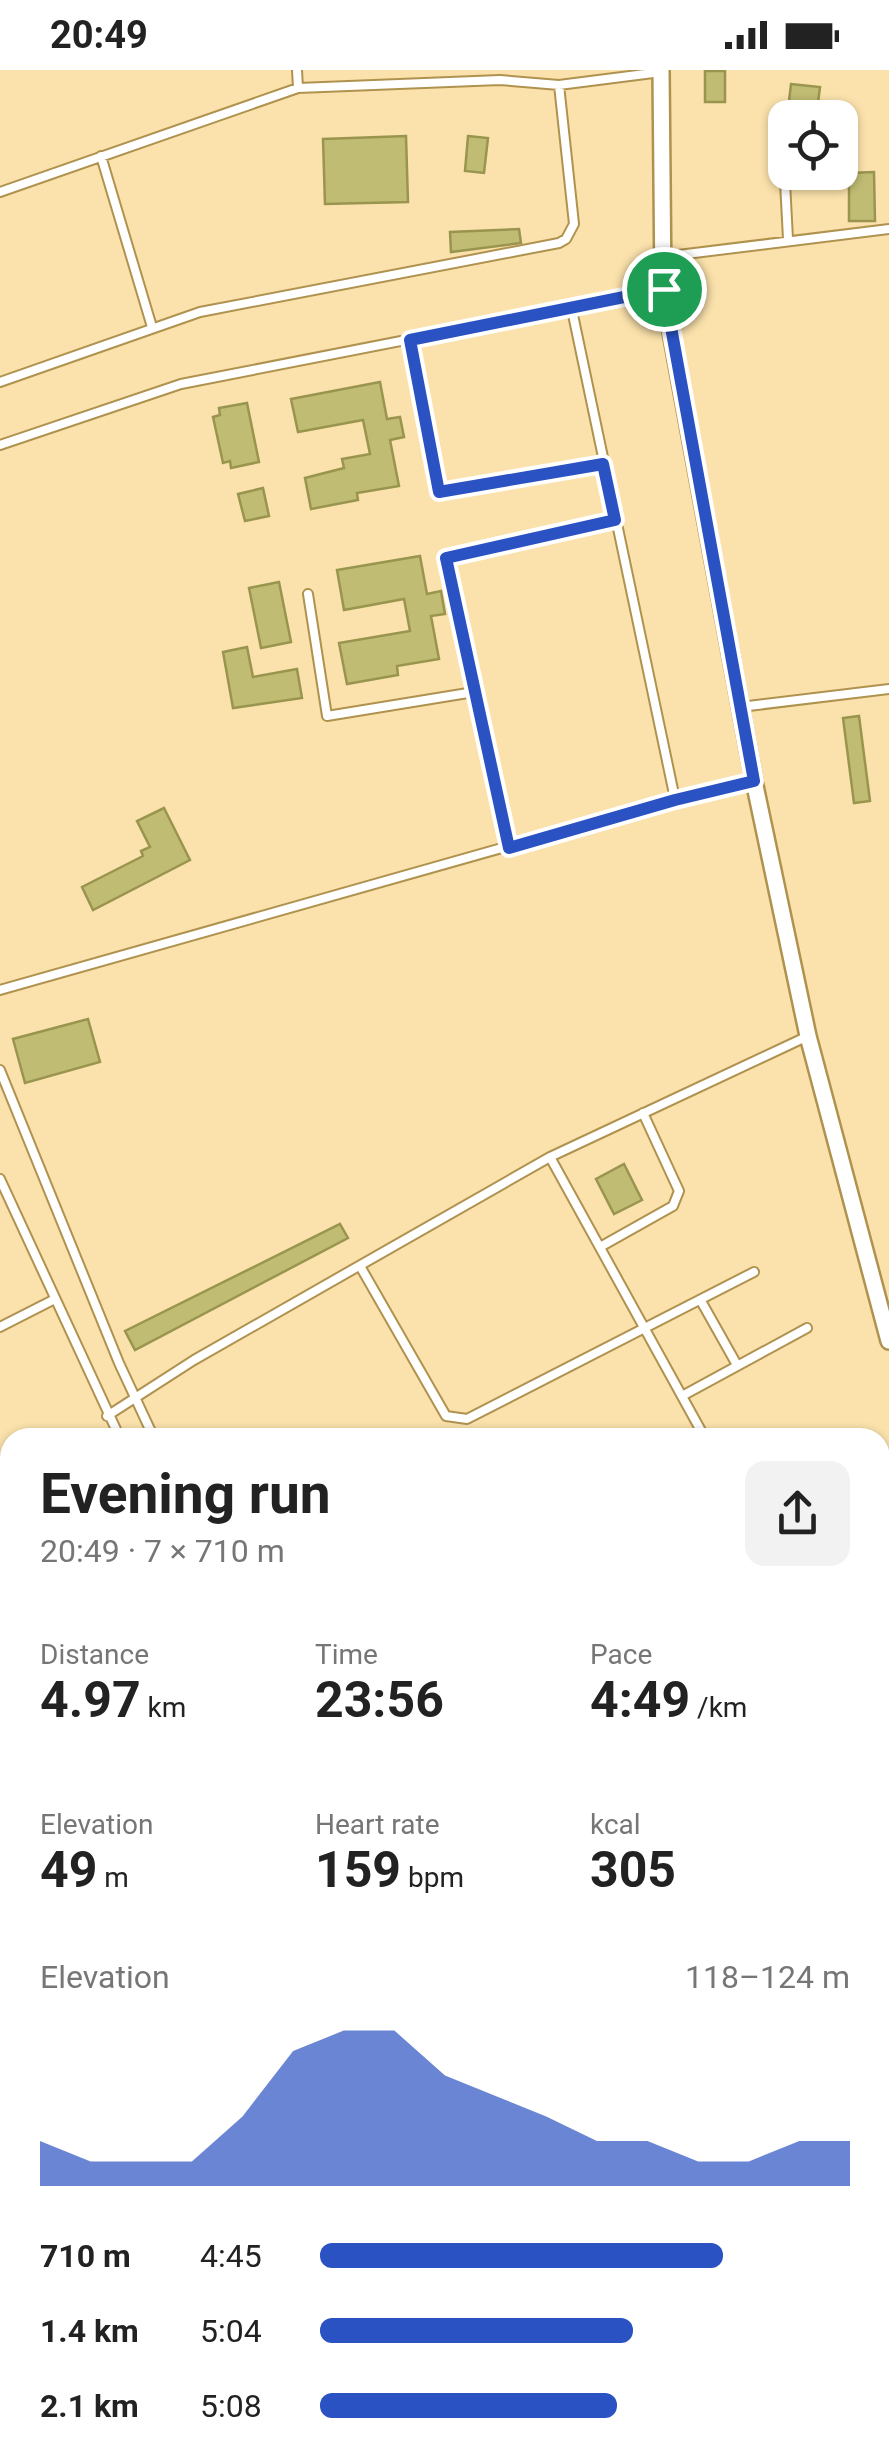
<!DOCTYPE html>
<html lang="en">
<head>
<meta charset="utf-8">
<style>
  body { margin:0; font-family:Roboto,sans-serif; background:#f2f2f2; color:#222; height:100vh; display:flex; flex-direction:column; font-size:38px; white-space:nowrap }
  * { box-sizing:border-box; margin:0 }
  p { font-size:32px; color:#767676 }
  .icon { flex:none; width:55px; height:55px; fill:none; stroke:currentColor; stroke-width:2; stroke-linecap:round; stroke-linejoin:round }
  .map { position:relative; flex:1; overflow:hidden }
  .panel { position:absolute; left:0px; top:1358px; width:890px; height:1038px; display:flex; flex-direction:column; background:#fff; border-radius:30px 30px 0 0; box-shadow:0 2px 8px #0004 }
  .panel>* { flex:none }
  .controls { position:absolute; left:768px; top:30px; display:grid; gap:20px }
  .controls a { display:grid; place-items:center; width:90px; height:90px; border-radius:20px; background:#fff; box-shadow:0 2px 8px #0004; font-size:50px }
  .pin { position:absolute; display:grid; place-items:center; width:85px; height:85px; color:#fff; margin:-42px; border:5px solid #fff; border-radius:50%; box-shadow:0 2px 10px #0007 }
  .round { display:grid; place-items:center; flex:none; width:105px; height:105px; border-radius:20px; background:#f2f2f2 }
  .headline { display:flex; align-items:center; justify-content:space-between; height:170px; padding:0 40px }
  h1 { font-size:55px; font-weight:700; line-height:75px }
  .stats { display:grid; grid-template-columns:repeat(3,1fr); gap:15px; height:170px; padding:10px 40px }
  .stats div { display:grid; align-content:center }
  .stats b { font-size:50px; font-weight:700 }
  .stats small { font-size:28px; font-weight:400 }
  .stats p { font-size:28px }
  .chart { height:280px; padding:20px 40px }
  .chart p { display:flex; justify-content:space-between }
  .chart svg { width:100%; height:180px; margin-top:10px; fill:#2b52c2; opacity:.7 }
  ul { padding:0 40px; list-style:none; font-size:32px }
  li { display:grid; grid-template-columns:160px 120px 1fr; align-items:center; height:75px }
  li i { height:25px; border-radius:12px; background:#2b52c2 }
  .status { display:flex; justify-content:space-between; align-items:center; height:70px; padding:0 50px; background:#fff; direction:ltr }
  .status svg { height:28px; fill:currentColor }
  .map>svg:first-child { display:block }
  .green { fill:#efcc80 }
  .building { fill:#c0bc74; stroke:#99954e; stroke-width:2.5 }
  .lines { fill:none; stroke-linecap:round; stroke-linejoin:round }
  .lane-casing { stroke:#b0924f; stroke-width:12 }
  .street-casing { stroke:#b0924f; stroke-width:20 }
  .lane { stroke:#fff; stroke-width:8 }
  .street { stroke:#fff; stroke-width:15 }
  .route-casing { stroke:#fff; stroke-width:20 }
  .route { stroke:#2b52c2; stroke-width:12 }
</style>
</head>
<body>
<div class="status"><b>20:49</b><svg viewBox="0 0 49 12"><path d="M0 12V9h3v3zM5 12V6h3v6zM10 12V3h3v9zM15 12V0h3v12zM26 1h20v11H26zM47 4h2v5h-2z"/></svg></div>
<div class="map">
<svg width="889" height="2393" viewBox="0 0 889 2393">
  <rect width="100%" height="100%" fill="#fbe2ac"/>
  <path class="green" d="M 889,1825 L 889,2393 L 870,2393 L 868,2385 L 880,2385 L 880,1829 Z"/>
  <path class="building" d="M 705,1 L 725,1 L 725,32 L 705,32 Z
    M 791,14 L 820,17 L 816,48 L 787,48 Z
    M 406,66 L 408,132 L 325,134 L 323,69 Z
    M 468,66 L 488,68 L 484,103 L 465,101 Z
    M 874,102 L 875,151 L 849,151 L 849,103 Z
    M 519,159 L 521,173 L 451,182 L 450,162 Z
    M 380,312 L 387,349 L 400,347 L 404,367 L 390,370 L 399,416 L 357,423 L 358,430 L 311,439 L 305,408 L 344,398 L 342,389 L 370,384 L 363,350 L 298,362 L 291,329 Z
    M 247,333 L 259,392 L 231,398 L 230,391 L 223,393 L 213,347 L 220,345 L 219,338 Z
    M 263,418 L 269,446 L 245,451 L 238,424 Z
    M 420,486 L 427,524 L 441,521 L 445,544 L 431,546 L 439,589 L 397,596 L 398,605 L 347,614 L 339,573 L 410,561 L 404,529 L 344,540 L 337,500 Z
    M 279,512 L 291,572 L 261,578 L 249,518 Z
    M 247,577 L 253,607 L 297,599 L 302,628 L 233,638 L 223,582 Z
    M 859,646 L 870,731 L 854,733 L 843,648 Z
    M 164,738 L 190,790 L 93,840 L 82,817 L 143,786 L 141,781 L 150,777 L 137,751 Z
    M 88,949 L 100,992 L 25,1013 L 13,969 Z
    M 624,1094 L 642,1130 L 614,1144 L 596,1109 Z
    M 340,1154 L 348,1168 L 135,1280 L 125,1261 Z"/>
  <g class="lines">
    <defs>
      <path id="lane" d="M 297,0 L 298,18
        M 783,74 L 788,169
        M 101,86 L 152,257
        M 0,122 L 298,18 L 500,10 L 559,15 L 661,2
        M 662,187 L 889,159
        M 572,240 L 675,729
        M 410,270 L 439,423 L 603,394
        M 0,312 L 200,242 L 559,173 L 566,169 L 574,154 L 559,15
        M 0,375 L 181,314 L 661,220
        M 308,524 L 327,646 L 474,622
        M 740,637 L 889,619
        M 509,778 L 446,488 L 615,450
        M 0,920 L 675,729 L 754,711
        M 0,1000 L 119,1293 L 154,1368
        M 550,1087 L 705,1368
        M 0,1109 L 120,1368
        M 600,1177 L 673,1136 L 679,1121 L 643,1043
        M 360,1196 L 446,1346 L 467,1349 L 754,1202
        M 701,1231 L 737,1295
        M 0,1257 L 53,1230
        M 682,1326 L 807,1258
        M 107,1346 L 194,1290 L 550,1087 L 808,966
        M 0,1755 L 10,1772
        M 880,1822 L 889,1818
        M 0,2063 L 10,2064
        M 861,2385 L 863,2393"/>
      <path id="street" d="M 661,0 L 663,219 L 754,711 L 808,966 L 889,1271
        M 880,1771 L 889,1769
        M 0,2274 L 10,2267
        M 205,2385 L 210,2393
        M 311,2385 L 316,2393
        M 466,2385 L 471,2393
        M 621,2385 L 626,2393
        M 726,2385 L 728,2393"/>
    </defs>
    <use href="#lane" class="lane-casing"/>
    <use href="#street" class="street-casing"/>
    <use href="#lane" class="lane"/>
    <use href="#street" class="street"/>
  </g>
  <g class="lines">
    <defs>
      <path id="route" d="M 664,219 L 754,711 L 675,730 L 509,778 L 446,488 L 615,450 L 603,394 L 439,422 L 410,270 Z"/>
    </defs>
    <use href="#route" class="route-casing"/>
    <use href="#route" class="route"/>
  </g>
</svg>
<div class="controls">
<a><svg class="icon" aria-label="locate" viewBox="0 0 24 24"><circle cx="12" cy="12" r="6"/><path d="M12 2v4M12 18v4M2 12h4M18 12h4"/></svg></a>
</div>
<div class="pin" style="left:664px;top:219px;background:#1e9e55"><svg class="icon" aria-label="arrive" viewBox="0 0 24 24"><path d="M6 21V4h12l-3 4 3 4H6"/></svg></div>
<section class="panel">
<div class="headline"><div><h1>Evening run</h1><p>20:49 · 7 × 710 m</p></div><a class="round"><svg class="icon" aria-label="share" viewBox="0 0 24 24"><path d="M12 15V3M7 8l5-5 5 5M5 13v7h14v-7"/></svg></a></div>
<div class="stats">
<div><p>Distance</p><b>4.97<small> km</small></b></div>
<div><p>Time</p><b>23:56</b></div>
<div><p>Pace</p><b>4:49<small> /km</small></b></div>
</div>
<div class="stats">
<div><p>Elevation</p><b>49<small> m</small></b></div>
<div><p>Heart rate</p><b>159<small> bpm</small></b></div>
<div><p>kcal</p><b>305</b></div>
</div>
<div class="chart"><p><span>Elevation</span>118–124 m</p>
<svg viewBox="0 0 160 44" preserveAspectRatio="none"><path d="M0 44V33L10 38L20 38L30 38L40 27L50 11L60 6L70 6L80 17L90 22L100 27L110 33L120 33L130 38L140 38L150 33L160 33V44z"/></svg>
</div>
<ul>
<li><b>710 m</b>4:45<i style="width:76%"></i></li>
<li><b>1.4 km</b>5:04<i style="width:59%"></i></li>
<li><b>2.1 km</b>5:08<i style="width:56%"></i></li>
</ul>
</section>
</div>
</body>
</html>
